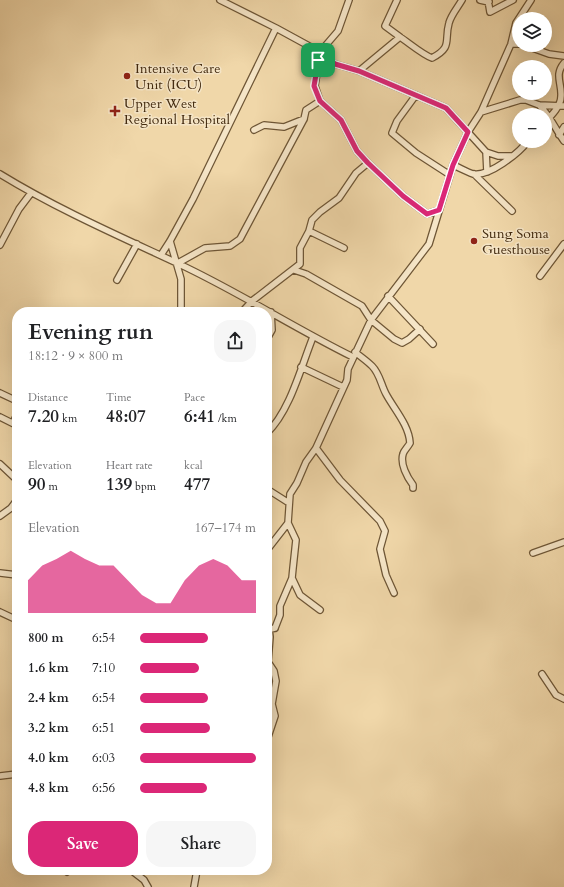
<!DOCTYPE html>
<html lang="en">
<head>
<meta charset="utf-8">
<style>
  body { margin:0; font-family:Cardo,serif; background:#f6f6f6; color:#202124; height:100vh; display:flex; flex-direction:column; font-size:15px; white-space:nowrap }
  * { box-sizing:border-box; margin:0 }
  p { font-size:13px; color:#757577 }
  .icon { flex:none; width:22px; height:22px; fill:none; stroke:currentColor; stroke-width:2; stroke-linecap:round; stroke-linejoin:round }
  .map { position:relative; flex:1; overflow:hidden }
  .drawer { position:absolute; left:12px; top:307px; width:260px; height:568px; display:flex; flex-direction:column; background:#fff; border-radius:16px; box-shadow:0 4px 16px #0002 }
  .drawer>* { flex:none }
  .controls { position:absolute; left:512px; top:12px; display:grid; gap:8px }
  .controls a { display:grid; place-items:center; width:40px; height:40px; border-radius:50%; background:#fff; box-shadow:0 4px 16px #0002; font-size:20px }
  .pin { position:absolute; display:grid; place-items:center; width:34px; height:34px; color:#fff; margin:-17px; border-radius:8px; box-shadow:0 2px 6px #0006 }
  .round { display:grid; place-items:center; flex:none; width:42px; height:42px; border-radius:16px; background:#f6f6f6 }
  .summary { display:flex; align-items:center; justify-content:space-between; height:68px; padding:0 16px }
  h1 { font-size:22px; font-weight:700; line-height:30px }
  .stats { display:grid; grid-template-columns:repeat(3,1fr); gap:6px; height:68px; padding:4px 16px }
  .stats div { display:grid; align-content:center }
  .stats b { font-size:17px; font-weight:700 }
  .stats small { font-size:11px; font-weight:400 }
  .stats p { font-size:11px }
  .chart { height:112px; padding:8px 16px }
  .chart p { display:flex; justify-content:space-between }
  .chart svg { width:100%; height:72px; margin-top:4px; fill:#db2777; opacity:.7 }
  .action { display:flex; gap:8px; margin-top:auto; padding:8px 16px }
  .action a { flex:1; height:46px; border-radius:16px; background:#db2777; color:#fff; font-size:16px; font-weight:700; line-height:46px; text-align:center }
  .action a+a { background:#f6f6f6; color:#202124 }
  ul { padding:0 16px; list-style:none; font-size:13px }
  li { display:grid; grid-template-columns:64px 48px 1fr; align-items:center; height:30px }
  li i { height:10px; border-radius:5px; background:#db2777 }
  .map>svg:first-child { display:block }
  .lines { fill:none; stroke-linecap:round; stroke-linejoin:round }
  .minor-casing { stroke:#6e5636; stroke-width:8 }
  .minor { stroke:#f5e5c7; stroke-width:5.5 }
  .route-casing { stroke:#fff; stroke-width:8 }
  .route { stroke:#db2777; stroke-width:5 }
  .poi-dot { fill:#8f2418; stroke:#f5e5c7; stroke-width:1.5 }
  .labels { text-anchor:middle; stroke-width:3; stroke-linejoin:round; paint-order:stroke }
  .poi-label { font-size:14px; fill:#432b10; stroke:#f5e5c7; text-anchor:start }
</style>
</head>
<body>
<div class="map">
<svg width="564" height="887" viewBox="0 0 564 887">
  <rect width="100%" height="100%" fill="#f0d7a9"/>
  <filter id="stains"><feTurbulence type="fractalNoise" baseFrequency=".005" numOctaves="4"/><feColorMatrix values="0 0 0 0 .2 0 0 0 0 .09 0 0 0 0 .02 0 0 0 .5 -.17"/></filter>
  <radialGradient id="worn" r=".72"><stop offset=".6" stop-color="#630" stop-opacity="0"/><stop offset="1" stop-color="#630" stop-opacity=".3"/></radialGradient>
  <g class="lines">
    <defs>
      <path id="minor" d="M 220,0 L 276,28 L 320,52 L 335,64 L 359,71 L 446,108 L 486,152 L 487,172
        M 397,0 L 385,26 L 400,37
        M 480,0 L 489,2
        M 488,0 L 490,12 L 513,0
        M 511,44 L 519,44
        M 524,45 L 549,54 L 564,56
        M 359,71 L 400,37 C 409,43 423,55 432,58 C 453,47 444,41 449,23 C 451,15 458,7 462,0
        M 416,95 L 397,121 L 392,133 L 416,153 L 450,175
        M 539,105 C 550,115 555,129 564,141
        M 481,112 L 520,100 L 526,100 L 539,105 L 564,106
        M 545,122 C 552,115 561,106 561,96 C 562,83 554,75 564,63
        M 254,130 L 264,125 L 284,127 L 304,119
        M 559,135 L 564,127
        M 486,152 L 498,156 L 511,156
        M 368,163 L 403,196 L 427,214 L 439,210
        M 453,165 L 468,132 L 481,112 L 492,87 L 511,44 L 516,23 L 531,0
        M 0,174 C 57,209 119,236 179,264 C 239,292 294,328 353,357
        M 474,174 L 512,211
        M 309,231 L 344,248
        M 170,241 L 181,279 L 181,312
        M 0,245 L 19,209 L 31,193
        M 161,255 L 170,241 L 193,199 L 276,28
        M 178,263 L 205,248 L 230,246 L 240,239 L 304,119 L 306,110 L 320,101
        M 294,270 L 306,274 L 362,306 L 371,320 L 394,339 L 402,343 L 409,339 L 420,329
        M 540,276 L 564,244
        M 117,280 L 137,244
        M 388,296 L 433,344
        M 242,312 L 252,301 L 300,264 L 300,248 L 309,231 L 312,220 L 320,212 L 339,198 L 356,173 L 368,163 L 357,151 L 341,120 L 320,101 L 315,86 L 320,52 L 338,31 L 349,0
        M 267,339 L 272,330 L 271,312
        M 355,352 C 361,357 367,361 372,366 C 380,374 381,385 386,394 C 394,409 409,425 410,443 C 408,447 404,450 403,454 C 400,464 407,477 413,485 L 413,488
        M 301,367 L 343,387
        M 0,393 L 17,401
        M 17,414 L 14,421 L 17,428
        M 0,417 L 14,424
        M 267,433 C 290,411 301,367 313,337
        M 316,448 L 340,480 L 380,521 L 385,531 L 380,549 L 386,575 L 394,593
        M 0,464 L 17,480
        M 267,489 L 289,503
        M 0,516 L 11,508 L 17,500
        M 267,550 L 288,523
        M 533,553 L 564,542
        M 0,573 L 17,575
        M 292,578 L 300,595 L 320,610
        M 0,612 L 17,620
        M 275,628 L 280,615 L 280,606 L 292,578 L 293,568 L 296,540 L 288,523 L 290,494 L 297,483 L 306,462 L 316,448 L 347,380 L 348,369 L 371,320 L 429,244 L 453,165 C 460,168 467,172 473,174 C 489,177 519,153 528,141
        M 267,630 L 275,628 L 269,629 L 270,637 L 268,662 L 274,671 L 276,681 L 272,704 L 275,716 L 267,740
        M 542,674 L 556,695 L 564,699
        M 267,713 L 271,717 L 272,723
        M 0,776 L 17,774
        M 131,870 L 144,880 L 148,887
        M 67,872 L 69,870
        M 194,887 L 197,870"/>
    </defs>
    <use href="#minor" class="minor-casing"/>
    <use href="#minor" class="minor"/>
  </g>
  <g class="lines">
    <defs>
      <path id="route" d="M 320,52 L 335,64 L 359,71 L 446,108 L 468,132 L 453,165 L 439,210 L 427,214 L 403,196 L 368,163 L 357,151 L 341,120 L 320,101 L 314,86 Z"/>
    </defs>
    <use href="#route" class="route-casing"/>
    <use href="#route" class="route"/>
  </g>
  <g class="poi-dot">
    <circle cx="127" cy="76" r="4"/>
    <path d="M113 105h4v4h4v4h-4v4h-4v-4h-4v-4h4z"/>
    <circle cx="474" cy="241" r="4"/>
  </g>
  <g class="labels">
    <g class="poi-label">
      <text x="135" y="73">Intensive Care<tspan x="135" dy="16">Unit (ICU)</tspan></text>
      <text x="124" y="108">Upper West<tspan x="124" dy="16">Regional Hospital</tspan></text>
      <text x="482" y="238">Sung Soma<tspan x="482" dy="16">Guesthouse</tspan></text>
    </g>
  </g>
  <rect width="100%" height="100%" filter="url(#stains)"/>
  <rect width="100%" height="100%" fill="url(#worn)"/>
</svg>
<div class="controls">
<a><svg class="icon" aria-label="layers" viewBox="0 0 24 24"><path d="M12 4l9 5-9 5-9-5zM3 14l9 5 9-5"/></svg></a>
<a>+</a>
<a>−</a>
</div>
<div class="pin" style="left:318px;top:60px;background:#1e9e55"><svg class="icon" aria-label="arrive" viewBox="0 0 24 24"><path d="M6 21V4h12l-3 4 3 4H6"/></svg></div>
<section class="drawer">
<div class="summary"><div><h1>Evening run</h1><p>18:12 · 9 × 800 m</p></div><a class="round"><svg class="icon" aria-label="share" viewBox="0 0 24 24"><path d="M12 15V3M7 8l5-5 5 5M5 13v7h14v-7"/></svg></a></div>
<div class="stats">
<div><p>Distance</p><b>7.20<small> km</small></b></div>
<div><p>Time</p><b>48:07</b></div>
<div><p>Pace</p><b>6:41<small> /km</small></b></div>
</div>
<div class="stats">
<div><p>Elevation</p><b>90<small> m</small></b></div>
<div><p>Heart rate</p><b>139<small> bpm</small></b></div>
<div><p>kcal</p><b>477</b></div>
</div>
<div class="chart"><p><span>Elevation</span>167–174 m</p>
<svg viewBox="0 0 160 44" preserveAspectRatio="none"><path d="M0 44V24L10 15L20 11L30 6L40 11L50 15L60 15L70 24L80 33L90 38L100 38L110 24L120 15L130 11L140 15L150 24L160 24V44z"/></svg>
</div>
<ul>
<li><b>800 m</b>6:54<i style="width:59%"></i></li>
<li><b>1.6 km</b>7:10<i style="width:51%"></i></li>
<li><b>2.4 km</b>6:54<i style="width:59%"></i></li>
<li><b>3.2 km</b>6:51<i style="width:60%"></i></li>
<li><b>4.0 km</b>6:03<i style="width:100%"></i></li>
<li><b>4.8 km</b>6:56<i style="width:58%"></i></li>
</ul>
<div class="action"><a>Save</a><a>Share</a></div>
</section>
</div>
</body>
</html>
